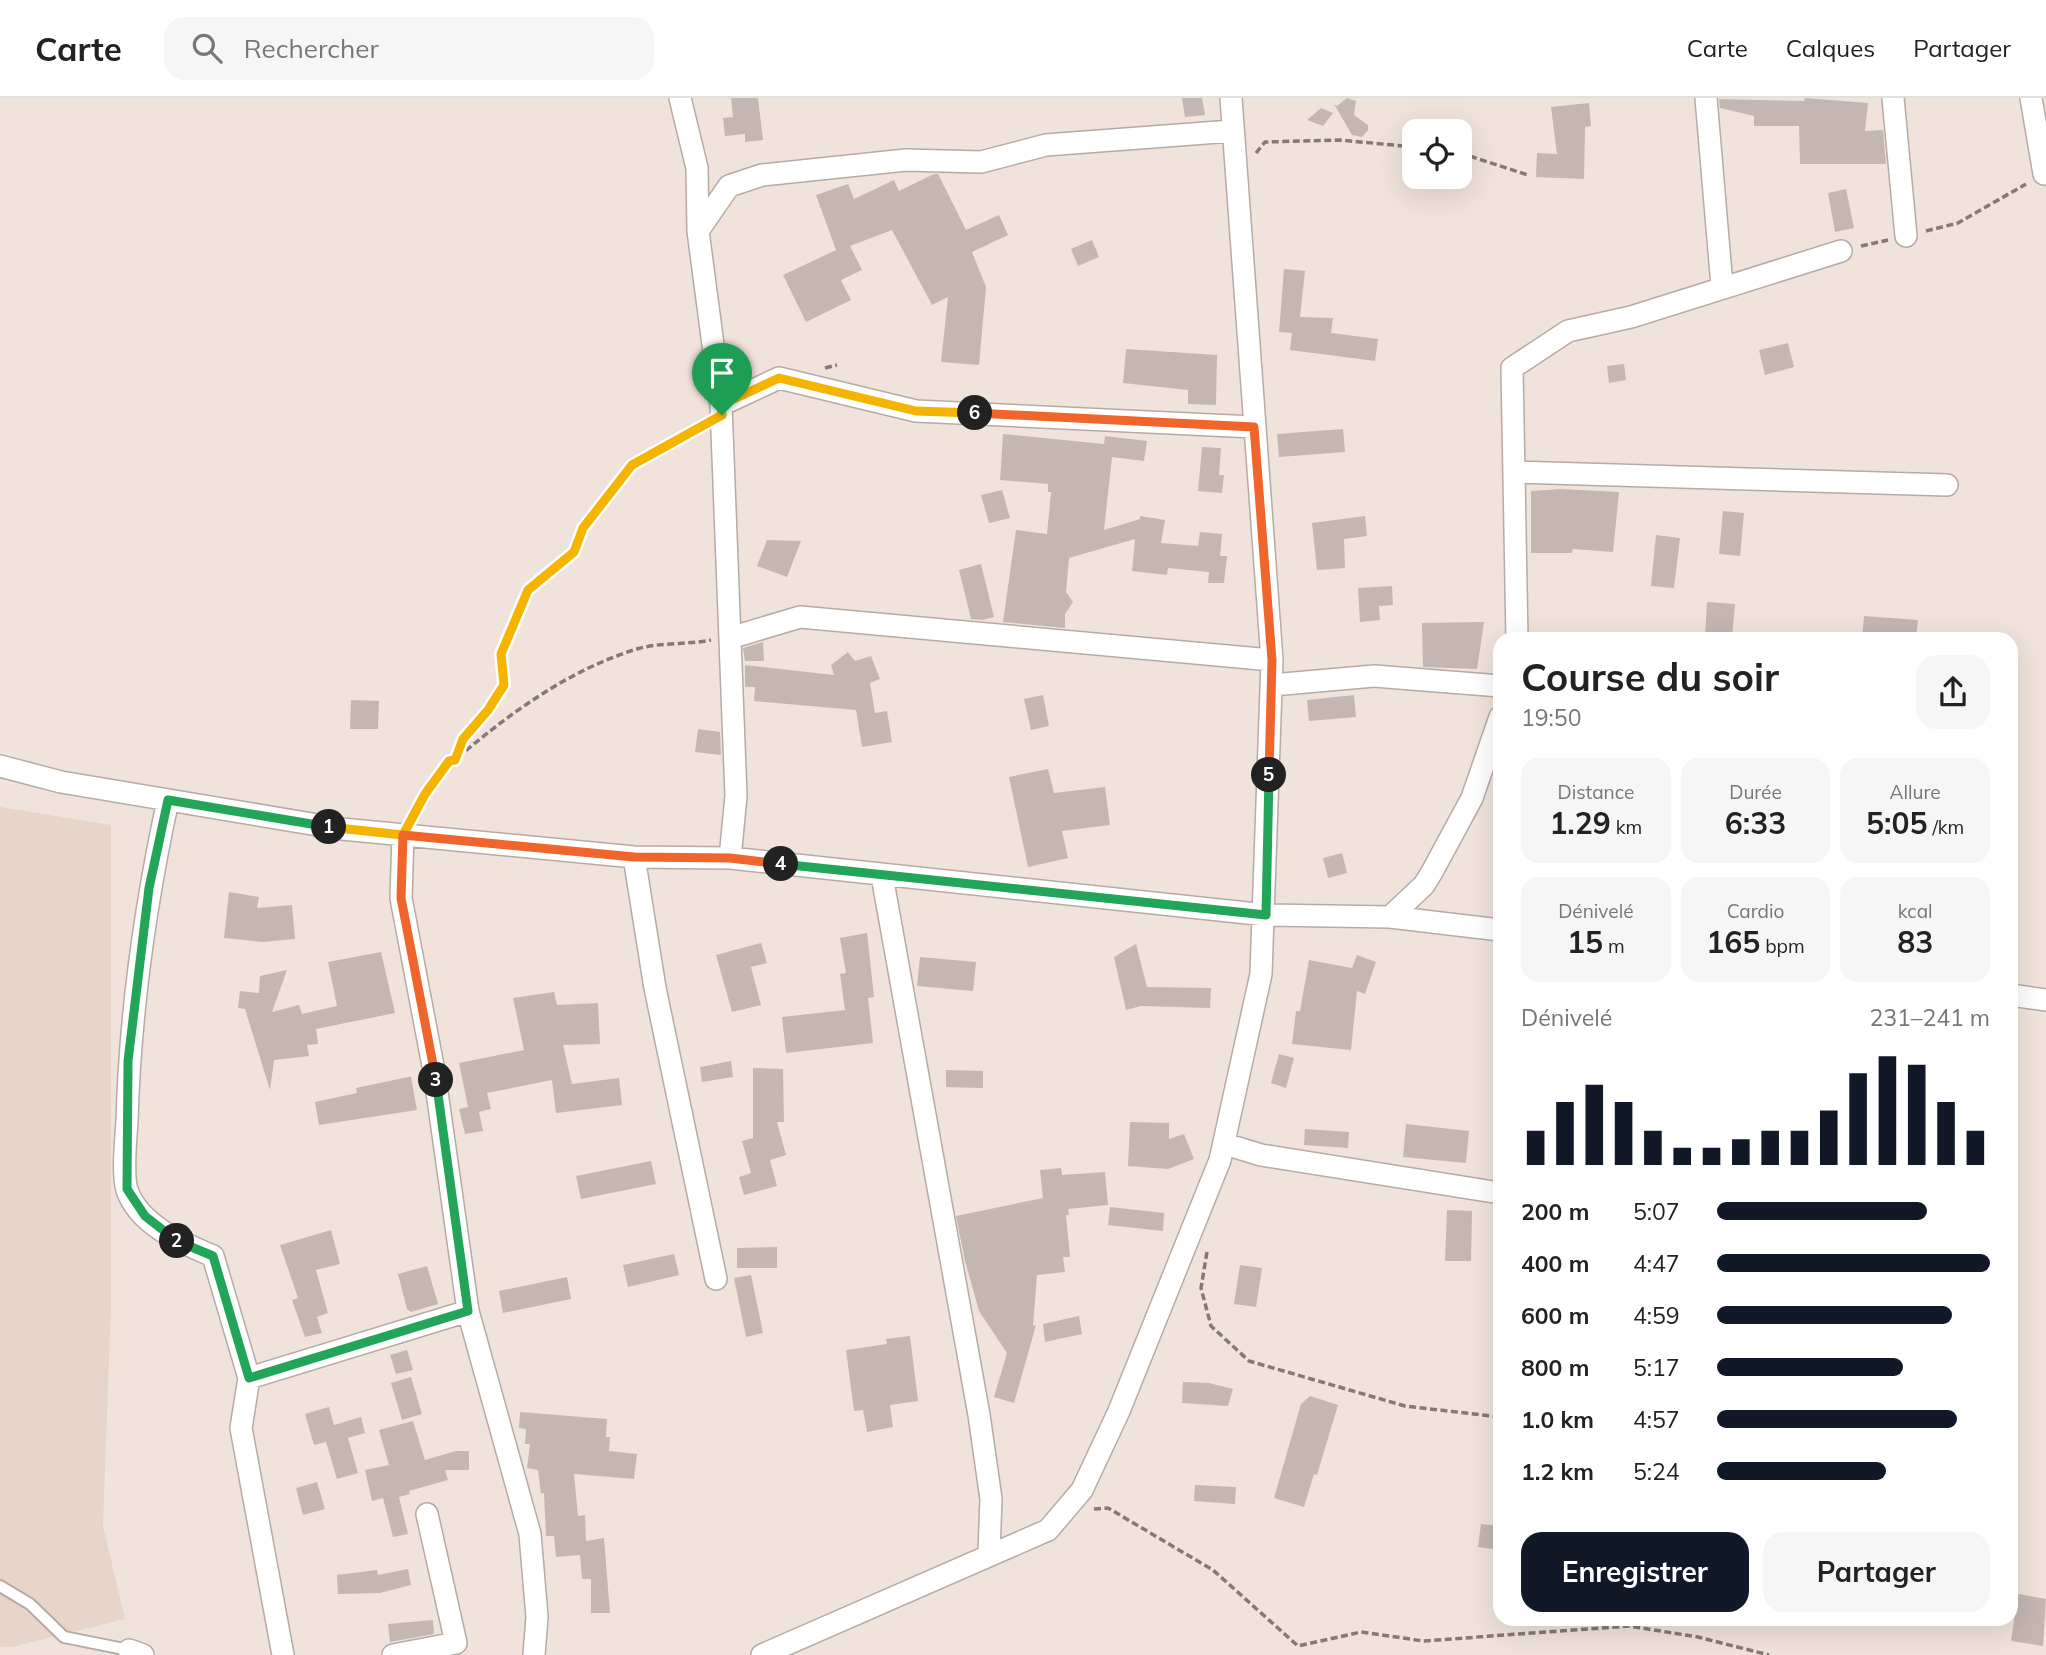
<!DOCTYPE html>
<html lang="fr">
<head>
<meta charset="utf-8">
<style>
  body { margin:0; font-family:Mulish,sans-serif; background:#f6f6f6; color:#222; height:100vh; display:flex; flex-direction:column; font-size:26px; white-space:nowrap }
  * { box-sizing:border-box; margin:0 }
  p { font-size:23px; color:#767676 }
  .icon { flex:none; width:38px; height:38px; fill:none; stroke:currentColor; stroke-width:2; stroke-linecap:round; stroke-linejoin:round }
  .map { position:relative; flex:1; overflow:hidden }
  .details { position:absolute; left:1493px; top:534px; width:525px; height:994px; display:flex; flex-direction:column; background:#fff; border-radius:21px; box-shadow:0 7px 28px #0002 }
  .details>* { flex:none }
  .buttons { position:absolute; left:1402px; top:21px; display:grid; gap:14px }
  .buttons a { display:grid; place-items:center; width:70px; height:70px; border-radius:14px; background:#fff; box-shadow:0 7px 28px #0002; font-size:35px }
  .pin { position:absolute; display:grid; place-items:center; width:60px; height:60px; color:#fff; margin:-72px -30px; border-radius:50% 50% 50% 0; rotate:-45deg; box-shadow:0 0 7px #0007 }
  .pin .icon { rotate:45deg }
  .km { position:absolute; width:35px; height:35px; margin:-18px; border-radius:50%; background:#222; color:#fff; font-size:19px; line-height:35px; text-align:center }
  .round { display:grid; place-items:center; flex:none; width:74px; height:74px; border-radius:21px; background:#f6f6f6 }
  .summary { display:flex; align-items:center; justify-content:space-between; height:119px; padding:0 28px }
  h1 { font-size:38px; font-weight:700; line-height:52px }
  .figures { display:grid; grid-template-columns:repeat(3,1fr); gap:10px; height:119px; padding:7px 28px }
  .figures div { display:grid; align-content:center; border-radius:18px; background:#f6f6f6; text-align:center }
  .figures b { font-size:30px; font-weight:700 }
  .figures small { font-size:19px; font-weight:400 }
  .figures p { font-size:19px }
  .chart { height:196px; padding:14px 28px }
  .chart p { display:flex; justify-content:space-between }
  .chart svg { width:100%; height:126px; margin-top:7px; stroke:#111827; stroke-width:6 }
  .action { display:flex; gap:14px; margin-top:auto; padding:14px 28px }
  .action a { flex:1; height:80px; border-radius:21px; background:#111827; color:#fff; font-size:28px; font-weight:700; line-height:80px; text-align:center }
  .action a+a { background:#f6f6f6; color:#222 }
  ul { padding:0 28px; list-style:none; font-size:23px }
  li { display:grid; grid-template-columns:112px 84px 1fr; align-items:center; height:52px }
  li i { height:18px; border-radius:9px; background:#111827 }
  header { display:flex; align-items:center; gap:42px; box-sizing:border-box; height:98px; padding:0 35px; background:#fff; border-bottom:2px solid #e0e0e0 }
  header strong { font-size:33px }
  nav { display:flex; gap:38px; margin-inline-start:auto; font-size:24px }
  .search { width:490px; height:63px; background:#f6f6f6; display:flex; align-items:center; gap:18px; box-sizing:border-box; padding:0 24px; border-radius:21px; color:#767676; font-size:26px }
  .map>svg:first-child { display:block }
  .built { fill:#e9d4c9 }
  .building { fill:#c4b7b1 }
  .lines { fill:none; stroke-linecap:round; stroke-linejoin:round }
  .lane-casing { stroke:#b7aaa4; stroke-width:14 }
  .street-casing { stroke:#b7aaa4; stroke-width:24 }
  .path { stroke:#837a75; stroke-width:3.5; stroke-dasharray:7 3.5; stroke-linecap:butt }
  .lane { stroke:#fff; stroke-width:10 }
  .street { stroke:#fff; stroke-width:21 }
  .split-1-casing { stroke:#fff; stroke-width:14 }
  .split-2-casing { stroke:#fff; stroke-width:14 }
  .split-3-casing { stroke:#fff; stroke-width:14 }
  .split-4-casing { stroke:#fff; stroke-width:14 }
  .split-5-casing { stroke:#fff; stroke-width:14 }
  .split-6-casing { stroke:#fff; stroke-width:14 }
  .split-7-casing { stroke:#fff; stroke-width:14 }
  .split-1 { stroke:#f5b400; stroke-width:9 }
  .split-2 { stroke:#22a559; stroke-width:9 }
  .split-3 { stroke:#22a559; stroke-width:9 }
  .split-4 { stroke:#f0652b; stroke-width:9 }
  .split-5 { stroke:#22a559; stroke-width:9 }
  .split-6 { stroke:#f0652b; stroke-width:9 }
  .split-7 { stroke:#f5b400; stroke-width:9 }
</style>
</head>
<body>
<header>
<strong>Carte</strong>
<div class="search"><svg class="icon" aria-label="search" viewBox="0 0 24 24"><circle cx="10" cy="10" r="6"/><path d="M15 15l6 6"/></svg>Rechercher</div>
<nav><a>Carte</a><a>Calques</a><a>Partager</a></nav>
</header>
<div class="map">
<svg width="2046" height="1557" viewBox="0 0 2046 1557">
  <rect width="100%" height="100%" fill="#f0e3db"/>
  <path class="built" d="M 0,709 L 111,727 L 111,1205 L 103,1428 L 125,1521 L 12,1549 L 0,1549 Z"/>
  <path class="building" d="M 731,0 L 758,0 L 763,42 L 745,44 L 745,36 L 725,38 L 723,20 L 733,19 Z
    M 1182,0 L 1202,0 L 1205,17 L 1185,19 Z
    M 1347,0 L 1356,3 L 1354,17 L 1368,27 L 1368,32 L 1362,39 L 1352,37 L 1334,6 L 1337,8 Z
    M 1805,0 L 1868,5 L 1865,33 L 1883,32 L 1886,66 L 1800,66 L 1799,28 L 1754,28 L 1754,18 L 1720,10 L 1719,1 L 1804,3 Z
    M 1589,5 L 1591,28 L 1585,29 L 1584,81 L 1536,79 L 1537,55 L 1557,56 L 1551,9 Z
    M 1321,10 L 1333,15 L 1323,28 L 1307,22 Z
    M 934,76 L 938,76 L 966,132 L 999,117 L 1008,137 L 972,154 L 986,189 L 979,267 L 941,264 L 948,199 L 932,207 L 892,132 L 850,148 L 862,172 L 841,182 L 851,202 L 806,224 L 783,177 L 836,152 L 816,97 L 848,86 L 854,101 L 894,82 L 899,93 Z
    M 1846,91 L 1854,130 L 1835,134 L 1828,95 Z
    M 1092,142 L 1099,159 L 1078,168 L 1071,151 Z
    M 1284,171 L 1305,173 L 1300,219 L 1333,220 L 1331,235 L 1378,241 L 1375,263 L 1290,252 L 1292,235 L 1279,234 Z
    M 1788,245 L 1794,269 L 1765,277 L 1759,252 Z
    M 1126,251 L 1217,257 L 1216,307 L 1188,306 L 1188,292 L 1123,285 Z
    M 1624,266 L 1626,282 L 1609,285 L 1607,268 Z
    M 1343,331 L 1345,354 L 1279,359 L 1277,336 Z
    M 1003,336 L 1104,346 L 1105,338 L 1147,343 L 1144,363 L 1112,359 L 1104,432 L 1140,421 L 1140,418 L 1165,422 L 1161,445 L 1198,448 L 1200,434 L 1222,436 L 1220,458 L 1227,458 L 1224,485 L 1208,485 L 1209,474 L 1168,470 L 1167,477 L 1132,473 L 1135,441 L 1069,460 L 1066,494 L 1073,504 L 1065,516 L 1065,530 L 1003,524 L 1016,432 L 1047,436 L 1051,394 L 1048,394 L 1048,386 L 1000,382 Z
    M 1202,349 L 1221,350 L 1219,377 L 1224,377 L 1222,395 L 1198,393 Z
    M 1561,391 L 1619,394 L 1613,454 L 1573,451 L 1572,455 L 1531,455 L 1531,393 Z
    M 1002,392 L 1010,420 L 989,425 L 981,397 Z
    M 1723,413 L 1744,415 L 1740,458 L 1719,456 Z
    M 1365,418 L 1367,438 L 1344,441 L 1345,470 L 1317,472 L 1312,425 Z
    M 1656,437 L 1680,440 L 1674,490 L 1651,488 Z
    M 767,442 L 801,443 L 787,479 L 757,468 Z
    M 981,466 L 994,519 L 982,522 L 971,521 L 959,472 Z
    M 1392,488 L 1393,507 L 1379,508 L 1380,522 L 1360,524 L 1358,490 Z
    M 1707,504 L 1735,506 L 1732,540 L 1705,538 Z
    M 1864,518 L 1918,522 L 1916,541 L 1862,541 Z
    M 1484,524 L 1477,571 L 1423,569 L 1422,525 Z
    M 763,544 L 764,563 L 745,563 L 743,550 Z
    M 848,554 L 855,563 L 871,558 L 880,581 L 870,585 L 875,615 L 887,613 L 892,644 L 862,649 L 856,612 L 754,603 L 755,589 L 745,589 L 745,567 L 834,577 L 831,567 Z
    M 1043,597 L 1049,628 L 1031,632 L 1024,601 Z
    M 1354,597 L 1356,619 L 1309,623 L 1307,602 Z
    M 351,602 L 379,603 L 378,631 L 350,631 Z
    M 698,631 L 720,634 L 721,657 L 695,654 Z
    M 1048,671 L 1054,695 L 1105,689 L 1110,727 L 1062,733 L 1068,760 L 1028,769 L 1009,679 Z
    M 1342,755 L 1347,775 L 1328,780 L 1323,760 Z
    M 229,794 L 259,799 L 257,810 L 292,807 L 295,841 L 262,844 L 224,840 Z
    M 867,835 L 874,899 L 868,900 L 873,945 L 786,955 L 782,919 L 845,912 L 840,876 L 846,875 L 840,840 Z
    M 761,845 L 767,865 L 751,869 L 761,907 L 732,914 L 716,857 Z
    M 1136,846 L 1147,889 L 1211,890 L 1210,910 L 1141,908 L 1126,912 L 1114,859 Z
    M 381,854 L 395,915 L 316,931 L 318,946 L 307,947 L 309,958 L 274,962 L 270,992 L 245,911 L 238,910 L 240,893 L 259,895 L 260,878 L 287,872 L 272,914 L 299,907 L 302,916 L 337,908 L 328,864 Z
    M 1357,857 L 1376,864 L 1365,896 L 1357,893 L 1351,952 L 1292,946 L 1296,913 L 1300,913 L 1309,862 L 1352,870 Z
    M 920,859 L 976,864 L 973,893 L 917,888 Z
    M 554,894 L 557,907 L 598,905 L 600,946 L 563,947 L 572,986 L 619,980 L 622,1007 L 556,1015 L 552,982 L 487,995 L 491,1011 L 479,1014 L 483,1033 L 465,1036 L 459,1011 L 468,1009 L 459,965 L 524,952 L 513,900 Z
    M 1279,956 L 1294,960 L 1286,990 L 1271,985 Z
    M 731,963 L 733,979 L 702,984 L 700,969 Z
    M 753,970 L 783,971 L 784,1024 L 777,1024 L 786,1057 L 770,1062 L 777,1088 L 744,1097 L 739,1079 L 751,1075 L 742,1043 L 753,1040 Z
    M 946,972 L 983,973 L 983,990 L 946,989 Z
    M 408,979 L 411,979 L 417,1012 L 319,1027 L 315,1004 L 357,995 L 356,990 Z
    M 1130,1024 L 1169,1025 L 1169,1041 L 1184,1036 L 1194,1061 L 1168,1071 L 1128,1068 Z
    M 1406,1026 L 1469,1033 L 1466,1065 L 1403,1059 Z
    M 1305,1031 L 1349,1034 L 1348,1050 L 1304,1047 Z
    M 651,1063 L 656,1086 L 581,1101 L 576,1078 Z
    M 1061,1070 L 1062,1077 L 1105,1074 L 1108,1107 L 1068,1111 L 1069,1117 L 1066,1117 L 1070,1159 L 1063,1159 L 1065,1174 L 1037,1177 L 1033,1228 L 1036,1227 L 1014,1305 L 994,1299 L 1007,1255 L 979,1213 L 965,1163 L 956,1118 L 1043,1100 L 1040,1072 Z
    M 1110,1109 L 1164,1115 L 1163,1133 L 1108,1127 Z
    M 1447,1112 L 1472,1113 L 1471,1163 L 1445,1163 Z
    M 331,1132 L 340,1166 L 316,1172 L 328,1215 L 317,1219 L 322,1235 L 305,1239 L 292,1202 L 298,1200 L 280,1147 Z
    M 777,1149 L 777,1170 L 737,1170 L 737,1150 Z
    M 674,1156 L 679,1177 L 628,1189 L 623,1167 Z
    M 1240,1167 L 1262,1170 L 1256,1209 L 1234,1206 Z
    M 427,1168 L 438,1206 L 411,1214 L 407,1211 L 398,1176 Z
    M 751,1177 L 763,1235 L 746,1239 L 734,1180 Z
    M 567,1179 L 571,1201 L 503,1215 L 499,1193 Z
    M 1079,1218 L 1082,1236 L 1045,1244 L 1043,1226 Z
    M 910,1238 L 918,1303 L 890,1307 L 893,1329 L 867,1334 L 863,1312 L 854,1313 L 846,1252 L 887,1246 L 886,1241 Z
    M 407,1252 L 413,1272 L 396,1276 L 390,1257 Z
    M 411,1279 L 422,1316 L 402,1322 L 391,1285 Z
    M 1183,1284 L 1209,1285 L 1233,1291 L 1228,1308 L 1182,1305 Z
    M 1310,1298 L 1338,1307 L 1317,1377 L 1314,1376 L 1304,1409 L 1274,1400 L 1301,1306 Z
    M 329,1309 L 334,1327 L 361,1319 L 365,1335 L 348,1340 L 358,1375 L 337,1381 L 326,1344 L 314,1347 L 305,1316 Z
    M 520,1314 L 607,1321 L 606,1339 L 610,1339 L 609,1353 L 637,1356 L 634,1381 L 574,1376 L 578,1418 L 585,1417 L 586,1443 L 604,1440 L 610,1515 L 591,1515 L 591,1481 L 582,1481 L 580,1457 L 556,1459 L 554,1438 L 546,1438 L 544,1395 L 541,1396 L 538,1372 L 527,1370 L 530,1346 L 525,1346 L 526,1331 L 519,1330 Z
    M 413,1323 L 425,1362 L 456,1353 L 469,1353 L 469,1372 L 445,1372 L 448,1382 L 409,1393 L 410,1396 L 399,1399 L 408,1436 L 393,1439 L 383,1400 L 372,1403 L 365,1372 L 389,1367 L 379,1332 Z
    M 317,1384 L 325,1411 L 303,1417 L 296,1390 Z
    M 1195,1387 L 1236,1389 L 1235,1406 L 1194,1403 Z
    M 1481,1426 L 1500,1428 L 1500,1452 L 1478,1449 Z
    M 408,1471 L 411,1487 L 380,1495 L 338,1496 L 337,1477 L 377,1472 L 378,1477 Z
    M 2018,1496 L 2046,1501 L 2043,1548 L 2011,1543 Z
    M 433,1522 L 434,1536 L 390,1544 L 388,1526 Z"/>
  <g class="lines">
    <defs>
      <path id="lane" d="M 0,1488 L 30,1506 L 64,1539 L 129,1552"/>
      <path id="street" d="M 680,0 L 697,70 L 698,133 L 721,307 L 736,698 L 730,760
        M 1706,0 L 1722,188
        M 1893,0 L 1906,138
        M 2031,0 L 2044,76
        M 698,133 L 729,88 L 762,77 L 906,62 L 981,64 L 1046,47 L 1232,33
        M 721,307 L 779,280 L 916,313 L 1254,329
        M 1515,374 L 1947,387
        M 730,540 L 800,519 L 1272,562
        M 1517,541 L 1512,270 L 1568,233 L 1631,219 L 1841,153
        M 1272,587 L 1374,578 L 1500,588
        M 0,668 L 61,684 L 342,731 L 634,759 L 730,760 L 1266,817 L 1390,819 L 1500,832
        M 168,702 C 145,808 130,915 127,1023 C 126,1040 122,1076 127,1092 C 139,1127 182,1145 213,1158 L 249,1280 L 241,1330 L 283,1557
        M 403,737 L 401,800 L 434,973 L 468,1213 L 530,1436 L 537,1519 L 534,1557
        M 634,759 L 655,890 L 716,1181
        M 882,778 L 979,1317 L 991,1401 L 989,1455
        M 1390,819 L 1424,787 L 1432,774 L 1472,700 L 1500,619
        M 2011,897 L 2046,902
        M 1225,1046 L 1261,1057 L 1500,1095
        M 249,1280 L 468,1213
        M 129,1552 L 143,1557
        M 393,1557 L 456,1545 L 427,1416
        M 762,1557 L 1048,1432 L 1082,1392 L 1119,1313 L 1220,1062 L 1261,876 L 1272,562 L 1231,0"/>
    </defs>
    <use href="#lane" class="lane-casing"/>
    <use href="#street" class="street-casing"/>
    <path class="path" d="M 1256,55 L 1265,44 L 1340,42 L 1414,49
      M 1460,55 L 1528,77
      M 1926,133 L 1958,125 L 2026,86
      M 1861,148 L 1888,142
      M 825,270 L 837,267
      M 455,662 L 463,641 L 488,612 L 504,587 L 501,556 L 528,492 L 574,454 L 583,430 L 632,367 L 701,328
      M 414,716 L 449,663 L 455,662 C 507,617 570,571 637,551 C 660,544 687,547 711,542
      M 2011,1023 L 2013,1069 L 2011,1078
      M 1207,1154 L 1201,1190 L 1211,1228 L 1249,1263 L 1405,1308 L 1500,1319
      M 1094,1411 L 1108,1410 L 1213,1472 L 1298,1548 L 1361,1534 L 1423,1543 L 1629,1528 L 1698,1539 L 1769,1557"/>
    <use href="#lane" class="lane"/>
    <use href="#street" class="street"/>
  </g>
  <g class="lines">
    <defs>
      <path id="split-1" d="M 329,729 L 403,737 L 425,696 L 449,663 L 455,662 L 463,641 L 488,612 L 504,587 L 501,556 L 528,492 L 574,454 L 583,430 L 632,367 L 722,317"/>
      <path id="split-2" d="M 177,1143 L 145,1118 L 127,1091 L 128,963 L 149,790 L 168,702 L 329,729"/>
      <path id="split-3" d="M 177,1143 L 213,1158 L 249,1280 L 468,1213 L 436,982"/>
      <path id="split-4" d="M 436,982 L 401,800 L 403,737 L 634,759 L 730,760 L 781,766"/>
      <path id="split-5" d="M 781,766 L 1266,817 L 1269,677"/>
      <path id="split-6" d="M 975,315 L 1254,329 L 1272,562 L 1269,677"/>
      <path id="split-7" d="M 722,317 L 721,307 L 779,280 L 916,313 L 975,315"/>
    </defs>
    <use href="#split-1" class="split-1-casing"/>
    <use href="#split-2" class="split-2-casing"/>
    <use href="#split-3" class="split-3-casing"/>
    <use href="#split-4" class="split-4-casing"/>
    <use href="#split-5" class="split-5-casing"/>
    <use href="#split-6" class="split-6-casing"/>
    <use href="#split-7" class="split-7-casing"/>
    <use href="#split-1" class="split-1"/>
    <use href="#split-2" class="split-2"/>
    <use href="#split-3" class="split-3"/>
    <use href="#split-4" class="split-4"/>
    <use href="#split-5" class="split-5"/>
    <use href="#split-6" class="split-6"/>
    <use href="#split-7" class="split-7"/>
  </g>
</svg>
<div class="buttons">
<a><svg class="icon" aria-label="locate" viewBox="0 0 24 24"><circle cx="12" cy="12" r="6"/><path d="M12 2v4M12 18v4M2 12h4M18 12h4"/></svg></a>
</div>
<div class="pin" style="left:722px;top:317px;background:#1e9e55"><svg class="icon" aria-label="arrive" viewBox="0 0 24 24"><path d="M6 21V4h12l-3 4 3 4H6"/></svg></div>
<b class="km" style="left:329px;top:729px">1</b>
<b class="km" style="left:177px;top:1143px">2</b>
<b class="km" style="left:436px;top:982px">3</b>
<b class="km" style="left:781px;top:766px">4</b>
<b class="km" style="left:1269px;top:677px">5</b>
<b class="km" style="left:975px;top:315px">6</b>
<section class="details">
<div class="summary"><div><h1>Course du soir</h1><p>19:50</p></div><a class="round"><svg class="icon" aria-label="share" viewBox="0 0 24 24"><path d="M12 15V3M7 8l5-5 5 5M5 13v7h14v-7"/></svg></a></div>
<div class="figures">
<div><p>Distance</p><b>1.29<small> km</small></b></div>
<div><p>Durée</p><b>6:33</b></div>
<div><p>Allure</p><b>5:05<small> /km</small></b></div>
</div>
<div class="figures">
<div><p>Dénivelé</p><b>15<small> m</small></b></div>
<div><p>Cardio</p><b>165<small> bpm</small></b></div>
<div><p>kcal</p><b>83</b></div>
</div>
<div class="chart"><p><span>Dénivelé</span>231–241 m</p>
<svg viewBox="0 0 160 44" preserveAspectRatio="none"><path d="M5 44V32M15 44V22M25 44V16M35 44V22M45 44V32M55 44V38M65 44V38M75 44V35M85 44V32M95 44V32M105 44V25M115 44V12M125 44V6M135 44V9M145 44V22M155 44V32"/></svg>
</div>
<ul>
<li><b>200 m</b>5:07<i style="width:77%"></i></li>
<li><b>400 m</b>4:47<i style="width:100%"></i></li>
<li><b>600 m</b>4:59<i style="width:86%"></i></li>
<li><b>800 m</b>5:17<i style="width:68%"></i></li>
<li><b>1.0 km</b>4:57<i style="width:88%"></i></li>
<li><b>1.2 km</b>5:24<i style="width:62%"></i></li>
</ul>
<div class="action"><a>Enregistrer</a><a>Partager</a></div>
</section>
</div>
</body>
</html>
